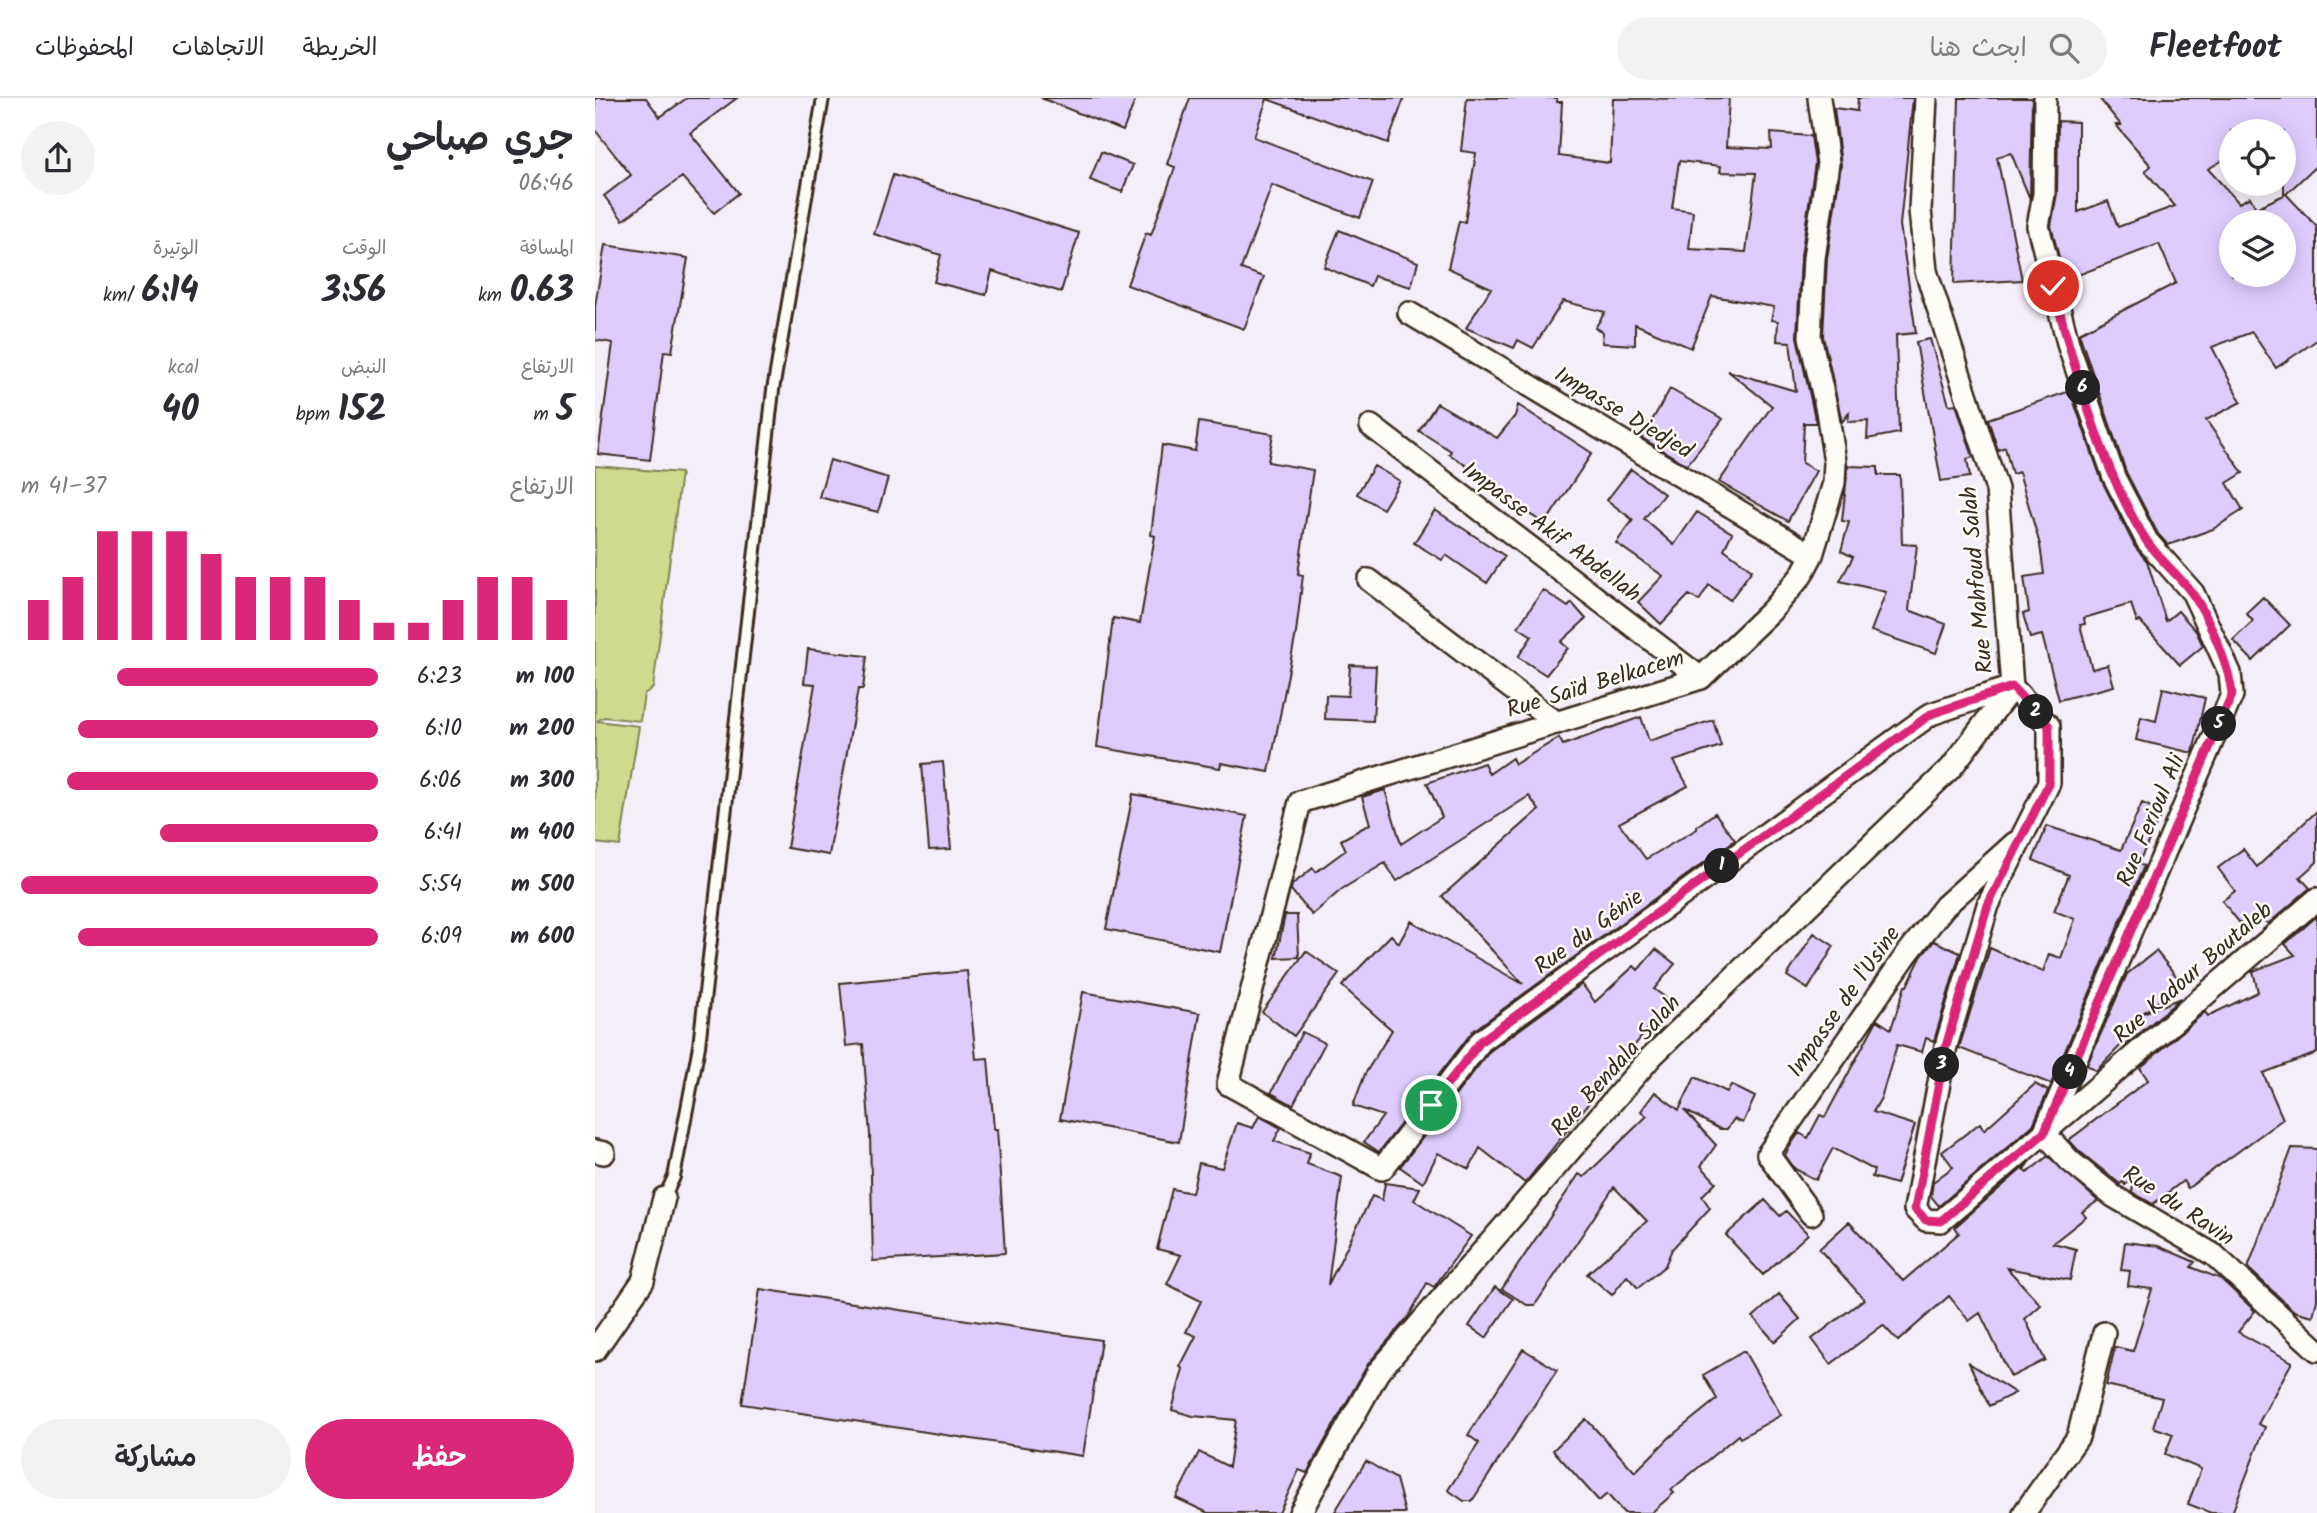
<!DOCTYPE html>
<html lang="ar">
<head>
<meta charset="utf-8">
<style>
  body { margin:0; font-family:Kalam,"Playpen Sans Arabic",sans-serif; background:#f2f2f3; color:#2b2b33; direction:rtl; height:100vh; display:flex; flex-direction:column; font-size:26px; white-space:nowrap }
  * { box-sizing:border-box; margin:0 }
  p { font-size:23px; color:#7c7c81 }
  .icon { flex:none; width:38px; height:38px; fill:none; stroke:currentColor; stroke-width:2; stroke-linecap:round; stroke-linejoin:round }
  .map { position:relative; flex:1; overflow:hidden; direction:ltr }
  .drawer { display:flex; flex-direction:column; background:#fff; width:595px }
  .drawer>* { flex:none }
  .buttons { position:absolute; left:1624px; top:21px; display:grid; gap:14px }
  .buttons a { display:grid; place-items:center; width:77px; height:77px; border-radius:50%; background:#fff; box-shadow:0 4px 18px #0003; font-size:35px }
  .pin { position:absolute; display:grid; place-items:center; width:60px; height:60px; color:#fff; margin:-30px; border:4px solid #fff; border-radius:50%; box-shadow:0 2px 7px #0007 }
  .km { position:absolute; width:35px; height:35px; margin:-18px; border-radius:50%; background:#222; color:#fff; font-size:19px; line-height:35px; text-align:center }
  .round { display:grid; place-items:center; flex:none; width:74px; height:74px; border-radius:37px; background:#f2f2f3 }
  .head { display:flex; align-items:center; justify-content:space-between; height:119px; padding:0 21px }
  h1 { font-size:38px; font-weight:600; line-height:52px }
  .stats { display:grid; grid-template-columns:repeat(3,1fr); gap:10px; height:119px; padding:7px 21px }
  .stats div { display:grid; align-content:center }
  .stats b { font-size:35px; font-weight:600 }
  .stats small { font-size:19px; font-weight:400 }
  .stats p { font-size:19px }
  .chart { height:196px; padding:14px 21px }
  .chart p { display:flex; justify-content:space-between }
  .chart svg { width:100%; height:126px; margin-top:7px; stroke:#db2777; stroke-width:6 }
  .button { display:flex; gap:14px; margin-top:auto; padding:14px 21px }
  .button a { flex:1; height:80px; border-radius:42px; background:#db2777; color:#fff; font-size:28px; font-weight:600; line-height:80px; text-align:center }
  .button a+a { background:#f2f2f3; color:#2b2b33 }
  ul { padding:0 21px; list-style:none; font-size:23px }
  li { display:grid; grid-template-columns:112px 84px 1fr; align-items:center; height:52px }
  li i { height:18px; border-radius:9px; background:#db2777 }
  header { display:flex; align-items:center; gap:42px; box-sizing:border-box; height:98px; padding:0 35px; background:#fff; border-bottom:2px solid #e1e1e2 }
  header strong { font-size:33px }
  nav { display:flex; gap:38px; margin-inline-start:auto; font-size:24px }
  .search { width:490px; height:63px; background:#f2f2f3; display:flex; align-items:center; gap:18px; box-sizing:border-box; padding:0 24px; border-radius:38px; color:#7c7c81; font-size:26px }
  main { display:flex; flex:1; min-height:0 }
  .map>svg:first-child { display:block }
  .park { fill:#cedb8e; stroke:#848256; stroke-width:2 }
  .building { fill:#deccfe; stroke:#3b2a1e; stroke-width:2; fill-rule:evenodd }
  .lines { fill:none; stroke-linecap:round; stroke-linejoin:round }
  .service-casing { stroke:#3b2a1e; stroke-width:16 }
  .minor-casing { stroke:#3b2a1e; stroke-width:26 }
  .service { stroke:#fdfcf7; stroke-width:10 }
  .minor { stroke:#fdfcf7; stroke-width:21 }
  .route-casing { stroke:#fff; stroke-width:14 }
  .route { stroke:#db2777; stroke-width:9 }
  .labels { text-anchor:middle; stroke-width:5; stroke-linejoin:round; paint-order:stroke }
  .street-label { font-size:23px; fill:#3b2a1e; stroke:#fdfcf7 }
</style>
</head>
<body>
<header>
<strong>Fleetfoot</strong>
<div class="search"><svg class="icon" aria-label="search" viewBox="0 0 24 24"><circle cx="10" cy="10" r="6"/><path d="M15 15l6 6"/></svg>ابحث هنا</div>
<nav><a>الخريطة</a><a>الاتجاهات</a><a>المحفوظات</a></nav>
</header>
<main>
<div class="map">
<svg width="1722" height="1415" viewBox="0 0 1722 1415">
  <rect width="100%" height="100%" fill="#f4eef9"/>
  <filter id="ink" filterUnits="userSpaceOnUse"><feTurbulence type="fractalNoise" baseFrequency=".0143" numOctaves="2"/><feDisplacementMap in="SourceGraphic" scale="14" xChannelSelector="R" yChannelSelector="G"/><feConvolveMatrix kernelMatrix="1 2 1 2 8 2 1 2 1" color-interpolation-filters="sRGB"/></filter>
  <g filter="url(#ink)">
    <path class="park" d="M 0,368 L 86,375 L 58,590 L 49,596 L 45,623 L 9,619 L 2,623 L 44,628 L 25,748 L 0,745 Z"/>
    <path class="building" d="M 0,0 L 51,0 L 65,19 L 92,0 L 142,0 L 95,35 L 144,95 L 119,115 L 87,79 L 28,122 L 9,98 L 36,77 L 0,32 Z
      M 446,0 L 541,0 L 528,33 Z
      M 595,0 L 809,0 L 793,45 L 672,1 L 659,39 L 778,84 L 765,120 L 677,87 L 646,171 L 669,179 L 649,231 L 532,187 L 551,135 L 556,137 L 580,69 L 572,66 Z
      M 872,0 L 962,0 L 962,4 L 967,4 L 964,58 L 1015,65 L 1018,1 L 1134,0 L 1131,49 L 1177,51 L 1176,35 L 1216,38 L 1220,65 L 1206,158 L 1202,239 L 1221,325 L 1209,325 L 1207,365 L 1221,373 L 1193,423 L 1124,384 L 1177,308 L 1133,273 L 1201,293 L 1195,244 L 1182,243 L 1183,223 L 1176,222 L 1179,209 L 1117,198 L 1096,250 L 1040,226 L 1040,247 L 1007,245 L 1008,234 L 1000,230 L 1010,214 L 968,203 L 938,250 L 923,242 L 919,250 L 871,230 L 896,190 L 853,170 L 864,123 L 870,124 L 881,55 L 866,53 ZM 1084,63 L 1126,68 L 1125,74 L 1161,75 L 1151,154 L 1094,151 L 1098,113 L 1077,110 Z
      M 1263,0 L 1318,0 L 1305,127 L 1321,235 L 1301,237 L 1304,335 L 1272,341 L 1273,323 L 1253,324 L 1254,315 L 1247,324 L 1228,238 L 1232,161 L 1246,67 L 1239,10 L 1262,13 Z
      M 1364,0 L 1437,0 L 1435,101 L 1416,55 L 1402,59 L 1427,182 L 1359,186 Z
      M 1504,0 L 1722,0 L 1722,67 L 1691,96 L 1722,129 L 1722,242 L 1681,270 L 1657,234 L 1617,249 L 1646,304 L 1611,322 L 1648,375 L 1632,385 L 1648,412 L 1618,431 L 1573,447 L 1563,436 L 1531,374 L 1484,235 L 1581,185 L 1564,146 L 1470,182 L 1456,128 L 1462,96 L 1463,23 L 1483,24 L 1483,114 L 1513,103 L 1523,129 L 1580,108 L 1550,73 L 1556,68 L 1521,27 L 1526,27 ZM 1636,33 L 1689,33 L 1689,97 L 1661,110 L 1655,99 L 1644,105 L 1613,71 L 1630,61 L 1628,58 L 1636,52 ZM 1636,124 L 1689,124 L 1689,177 L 1636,177 Z
      M 506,54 L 538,67 L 527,94 L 495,82 Z
      M 298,77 L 484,135 L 466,194 L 397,173 L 391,197 L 339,184 L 346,157 L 279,136 Z
      M 744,132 L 823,164 L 816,189 L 779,178 L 775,188 L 729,169 Z
      M 10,147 L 93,160 L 77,254 L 69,253 L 55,362 L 3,356 L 18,245 L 0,242 L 0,208 Z
      M 1335,241 L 1354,307 L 1361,306 L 1378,359 L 1372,361 L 1375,379 L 1346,383 L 1321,244 Z
      M 1075,291 L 1128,321 L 1092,367 L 1047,340 Z
      M 1475,293 L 1507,383 L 1540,449 L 1552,463 L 1571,523 L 1583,513 L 1601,533 L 1608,548 L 1585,567 L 1545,523 L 1542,524 L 1536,506 L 1489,520 L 1490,526 L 1485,527 L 1497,571 L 1513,567 L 1519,588 L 1464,602 L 1447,537 L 1435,540 L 1428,516 L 1434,514 L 1429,479 L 1449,476 L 1445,447 L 1424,374 L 1417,376 L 1410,349 L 1403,352 L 1393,321 Z
      M 842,305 L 902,340 L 920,318 L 923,307 L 997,355 L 950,426 L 916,404 L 919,400 L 854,356 L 856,353 L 824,333 Z
      M 604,324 L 678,336 L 673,364 L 718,372 L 703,476 L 708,477 L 701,535 L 674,674 L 626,665 L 625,670 L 502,649 L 518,520 L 545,525 L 560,438 L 556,437 L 567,347 L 600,353 Z
      M 235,362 L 293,380 L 283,414 L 224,399 Z
      M 779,368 L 805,383 L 788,411 L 762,396 Z
      M 1253,368 L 1283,369 L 1283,377 L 1305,377 L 1307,446 L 1322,447 L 1314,512 L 1351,526 L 1341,555 L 1276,533 L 1291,494 L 1245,483 L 1258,459 L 1246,453 L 1254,424 L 1247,423 Z
      M 1036,371 L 1069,396 L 1049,421 L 1079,447 L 1102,414 L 1137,435 L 1129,451 L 1157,472 L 1135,502 L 1114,487 L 1104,503 L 1094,497 L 1066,526 L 1043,504 L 1068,478 L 1021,445 L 1038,422 L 1012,402 Z
      M 840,412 L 910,458 L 892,485 L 851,457 L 847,462 L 819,445 Z
      M 948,492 L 973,509 L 977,505 L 991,521 L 966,544 L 973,550 L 951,577 L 923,559 L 937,538 L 923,529 Z
      M 1668,499 L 1695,527 L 1658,563 L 1638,542 L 1658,523 L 1651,515 Z
      M 213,551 L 272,558 L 268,591 L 263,591 L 234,757 L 192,750 L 220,586 L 209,585 Z
      M 755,567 L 781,568 L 778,623 L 730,621 L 731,597 L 753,598 Z
      M 1568,590 L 1610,600 L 1598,655 L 1541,642 L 1546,619 L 1561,623 Z
      M 1046,619 L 1054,643 L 1118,622 L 1126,648 L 1079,663 L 1093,688 L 1024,725 L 1051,761 L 1102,731 L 1102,728 L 1120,715 L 1140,742 L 878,933 L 784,1054 L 769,1044 L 788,1018 L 758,1008 L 770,976 L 797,932 L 747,888 L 796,837 L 804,845 L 816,823 L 928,886 L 847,798 L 944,712 L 934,698 L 802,783 L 790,765 L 747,791 L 717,817 L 696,792 L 697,787 L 718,770 L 721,774 L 751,752 L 746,742 L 775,726 L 767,699 L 790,692 L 806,746 L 847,719 L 832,685 L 889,665 L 894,676 L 917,660 L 920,666 L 964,640 L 968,647 Z
      M 348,664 L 356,751 L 334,752 L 327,666 Z
      M 538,696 L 652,718 L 625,854 L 511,831 Z
      M 1547,705 L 1567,714 L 1543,766 L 1549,768 L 1456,986 L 1364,950 L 1395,850 L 1448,874 L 1454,856 L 1466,860 L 1480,821 L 1459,813 L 1474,777 L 1438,762 L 1452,728 L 1526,752 Z
      M 1722,713 L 1722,764 L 1705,779 L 1715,790 L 1673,826 L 1668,821 L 1652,834 L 1627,803 L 1640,793 L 1623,770 L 1648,751 L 1662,769 Z
      M 690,817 L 702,817 L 704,859 L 681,860 Z
      M 1722,818 L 1722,955 L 1668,975 L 1688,1021 L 1593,1090 L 1588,1083 L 1558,1106 L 1537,1094 L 1539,1080 L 1530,1087 L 1528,1084 L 1525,1086 L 1484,1053 L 1474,1042 L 1553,982 L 1545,970 L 1610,914 L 1613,918 L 1663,894 L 1658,873 L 1700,857 L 1690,846 Z
      M 1219,835 L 1239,848 L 1213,891 L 1192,878 Z
      M 1339,843 L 1365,855 L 1339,943 L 1331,940 L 1327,954 L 1302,947 L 1286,1000 L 1278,1014 L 1320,1027 L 1301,1086 L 1277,1079 L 1279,1072 L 1238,1050 L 1221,1082 L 1200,1071 L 1190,1057 L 1197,1045 L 1204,1035 L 1213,1040 L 1225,1017 L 1230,1019 L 1282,922 L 1296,931 L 1310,888 L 1312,888 L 1326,859 Z
      M 1061,851 L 1080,866 L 1059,891 L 1075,903 L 930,1085 L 885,1050 L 874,1071 L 843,1055 L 828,1085 L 805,1069 L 895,953 L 987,886 L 1000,904 L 1039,868 L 1043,872 Z
      M 711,853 L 744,876 L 699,938 L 667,914 Z
      M 1561,853 L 1587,885 L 1548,915 L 1586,900 L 1530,948 L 1528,945 L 1501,973 L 1492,967 L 1532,876 Z
      M 372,873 L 381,961 L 393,960 L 399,1031 L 402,1031 L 410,1155 L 278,1163 L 275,1037 L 268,946 L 251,948 L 245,885 Z
      M 488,894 L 605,915 L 584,1044 L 465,1021 Z
      M 707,934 L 730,945 L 698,1007 L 676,995 Z
      M 1100,979 L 1132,994 L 1136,987 L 1160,999 L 1148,1025 L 1139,1021 L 1132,1031 L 1125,1031 L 1089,1012 L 1121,1047 L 1106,1068 L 1121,1084 L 1107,1098 L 1115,1110 L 1077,1151 L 1070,1168 L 1043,1190 L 1032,1178 L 1017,1197 L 992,1176 L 1052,1123 L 1019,1089 L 940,1207 L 932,1207 L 907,1191 L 984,1076 L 989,1079 L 1052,1018 L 1046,1013 L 1060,994 L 1084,1012 Z
      M 1440,986 L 1453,993 L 1438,1027 L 1344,1108 L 1336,1098 L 1338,1084 L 1358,1069 L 1347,1054 L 1385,1025 L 1389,1032 Z
      M 664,1018 L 686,1030 L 679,1043 L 715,1055 L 712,1066 L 747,1079 L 733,1187 L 777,1098 L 787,1102 L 790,1085 L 825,1090 L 819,1102 L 876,1138 L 839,1189 L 832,1185 L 814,1218 L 773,1266 L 712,1375 L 704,1372 L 684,1415 L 613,1415 L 581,1400 L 604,1354 L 634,1369 L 641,1322 L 598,1318 L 577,1312 L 588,1271 L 585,1269 L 601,1238 L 591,1234 L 606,1203 L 572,1186 L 586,1157 L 562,1151 L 577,1091 L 597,1095 L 604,1065 L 627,1070 L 642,1025 L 658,1030 Z
      M 1697,1050 L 1722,1051 L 1722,1202 L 1718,1218 L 1699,1213 L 1653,1170 Z
      M 1453,1058 L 1503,1103 L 1487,1114 L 1491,1119 L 1458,1145 L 1481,1151 L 1475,1182 L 1412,1170 L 1446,1207 L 1430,1221 L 1450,1262 L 1416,1279 L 1385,1215 L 1374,1223 L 1354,1198 L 1303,1243 L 1288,1227 L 1236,1266 L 1217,1241 L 1269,1201 L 1224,1151 L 1254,1124 L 1308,1183 L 1364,1135 L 1360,1129 L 1436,1063 L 1429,1072 L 1432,1075 Z
      M 1170,1102 L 1185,1118 L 1191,1113 L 1213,1136 L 1168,1177 L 1131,1137 Z
      M 1530,1144 L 1563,1148 L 1600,1164 L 1596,1169 L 1626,1181 L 1660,1213 L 1643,1234 L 1697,1264 L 1663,1326 L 1670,1329 L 1637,1415 L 1616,1415 L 1593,1406 L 1606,1371 L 1570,1356 L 1578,1336 L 1558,1329 L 1567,1300 L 1511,1287 L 1520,1249 L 1538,1253 L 1557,1191 L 1533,1188 L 1535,1173 L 1526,1172 Z
      M 900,1189 L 918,1201 L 891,1240 L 874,1228 Z
      M 165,1191 L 506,1242 L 488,1358 L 147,1306 Z
      M 1184,1196 L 1205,1221 L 1180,1244 L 1158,1219 Z
      M 928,1251 L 962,1272 L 877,1403 L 869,1403 L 853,1392 L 884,1345 L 873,1337 Z
      M 1149,1253 L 1186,1317 L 1145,1340 L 1143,1337 L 1076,1392 L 1079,1395 L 1056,1415 L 1029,1415 L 1012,1396 L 1004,1403 L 958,1352 L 991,1321 L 1040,1374 L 1075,1339 L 1122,1301 L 1108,1277 Z
      M 1374,1265 L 1420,1295 L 1394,1308 Z
      M 771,1363 L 801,1381 L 810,1415 L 739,1415 Z"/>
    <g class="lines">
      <defs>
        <path id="service" d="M 69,1100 L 79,1079 L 104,948 L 178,292 L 228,0"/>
        <path id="minor" d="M 1224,0 L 1233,65 L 1219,160 L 1215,239 L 1232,313 L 1240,364 L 1239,385 L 1217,457 L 1206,478 L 1176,513 L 1106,580 L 705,704 L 633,986 L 787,1071 L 886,943 L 1336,616 L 1417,589
          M 1331,0 L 1325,112 L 1331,173 L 1402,391 L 1417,589 L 1454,628 L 1454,685 L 1393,807 L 1351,948 L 1320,1111 L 1331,1122 L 1346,1123 L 1722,801
          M 1450,0 L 1449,96 L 1443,128 L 1474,249 L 1519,379 L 1552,443 L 1598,495 L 1635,575 L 1637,597 L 1449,1035 L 1475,1063 L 1518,1098 L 1619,1157 L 1722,1252
          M 814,215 L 1217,457
          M 776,328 L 1106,580
          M 774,482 L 962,625
          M 0,1053 L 9,1055
          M 1216,1116 L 1173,1056 L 1312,856 L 1350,808 L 1420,745
          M 0,1252 L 48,1183 L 69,1100
          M 705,1415 L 783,1274 L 1056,959 L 1356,670 L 1417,589
          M 1429,1415 L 1483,1339 L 1509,1235"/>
      </defs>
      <use href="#service" class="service-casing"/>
      <use href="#minor" class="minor-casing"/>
      <use href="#service" class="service"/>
      <use href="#minor" class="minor"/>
    </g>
  </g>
  <g class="lines" filter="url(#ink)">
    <defs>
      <path id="route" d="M 836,1007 L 886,943 L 1336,616 L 1417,589 L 1454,628 L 1454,685 L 1393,807 L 1351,948 L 1320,1111 L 1331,1122 L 1346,1123 L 1449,1035 L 1637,597 C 1635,570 1613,516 1596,494 C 1583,476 1563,461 1551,442 C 1508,375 1478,266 1458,188"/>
    </defs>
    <use href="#route" class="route-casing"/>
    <use href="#route" class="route"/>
  </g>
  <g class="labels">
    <g class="street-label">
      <text transform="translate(1029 314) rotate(31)" y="8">Impasse Djedjed</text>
      <text transform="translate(957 433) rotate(37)" y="8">Impasse Akif Abdellah</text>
      <text transform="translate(1381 482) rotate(-95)" y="8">Rue Mahfoud Salah</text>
      <text transform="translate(1000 585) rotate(-17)" y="8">Rue Saïd Belkacem</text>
      <text transform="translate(1555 722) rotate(-67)" y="8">Rue Ferioul Ali</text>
      <text transform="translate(993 833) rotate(-36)" y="8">Rue du Génie</text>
      <text transform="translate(1597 874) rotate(-41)" y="8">Rue Kadour Boutaleb</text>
      <text transform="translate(1248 903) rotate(-55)" y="8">Impasse de l'Usine</text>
      <text transform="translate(1020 967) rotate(-48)" y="8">Rue Bendala Salah</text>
      <text transform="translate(1584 1107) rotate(33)" y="8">Rue du Ravin</text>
    </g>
  </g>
</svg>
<div class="buttons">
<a><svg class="icon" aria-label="locate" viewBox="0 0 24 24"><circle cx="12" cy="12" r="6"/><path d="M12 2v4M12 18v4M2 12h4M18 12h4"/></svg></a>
<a><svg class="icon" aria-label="layers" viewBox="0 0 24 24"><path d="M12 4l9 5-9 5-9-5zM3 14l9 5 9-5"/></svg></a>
</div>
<div class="pin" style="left:836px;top:1007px;background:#1e9e55"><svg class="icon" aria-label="arrive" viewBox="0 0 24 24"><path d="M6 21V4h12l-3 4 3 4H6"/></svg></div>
<div class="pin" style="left:1458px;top:188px;background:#d93025"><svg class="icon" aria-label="check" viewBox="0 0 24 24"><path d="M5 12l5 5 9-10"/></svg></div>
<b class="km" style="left:1127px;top:768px">1</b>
<b class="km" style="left:1441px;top:614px">2</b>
<b class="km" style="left:1347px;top:967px">3</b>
<b class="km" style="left:1475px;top:974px">4</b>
<b class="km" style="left:1624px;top:626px">5</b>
<b class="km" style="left:1488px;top:290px">6</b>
</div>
<section class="drawer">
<div class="head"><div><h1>جري صباحي</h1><p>06:46</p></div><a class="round"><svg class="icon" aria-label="share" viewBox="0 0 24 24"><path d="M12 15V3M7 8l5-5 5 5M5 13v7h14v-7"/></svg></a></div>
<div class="stats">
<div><p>المسافة</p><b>0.63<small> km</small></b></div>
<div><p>الوقت</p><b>3:56</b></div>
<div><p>الوتيرة</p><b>6:14<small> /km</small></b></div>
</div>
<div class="stats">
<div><p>الارتفاع</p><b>5<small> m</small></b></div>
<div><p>النبض</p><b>152<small> bpm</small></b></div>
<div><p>kcal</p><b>40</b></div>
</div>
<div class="chart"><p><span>الارتفاع</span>37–41 m</p>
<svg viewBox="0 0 160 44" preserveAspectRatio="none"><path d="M5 44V30M15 44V22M25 44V6M35 44V6M45 44V6M55 44V14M65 44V22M75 44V22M85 44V22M95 44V30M105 44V38M115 44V38M125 44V30M135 44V22M145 44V22M155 44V30"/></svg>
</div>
<ul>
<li><b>100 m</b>6:23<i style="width:73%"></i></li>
<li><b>200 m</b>6:10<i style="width:84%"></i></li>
<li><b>300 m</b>6:06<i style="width:87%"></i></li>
<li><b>400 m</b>6:41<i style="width:61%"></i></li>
<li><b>500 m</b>5:54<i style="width:100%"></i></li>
<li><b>600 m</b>6:09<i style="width:84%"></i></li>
</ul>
<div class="button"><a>حفظ</a><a>مشاركة</a></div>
</section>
</main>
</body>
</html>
